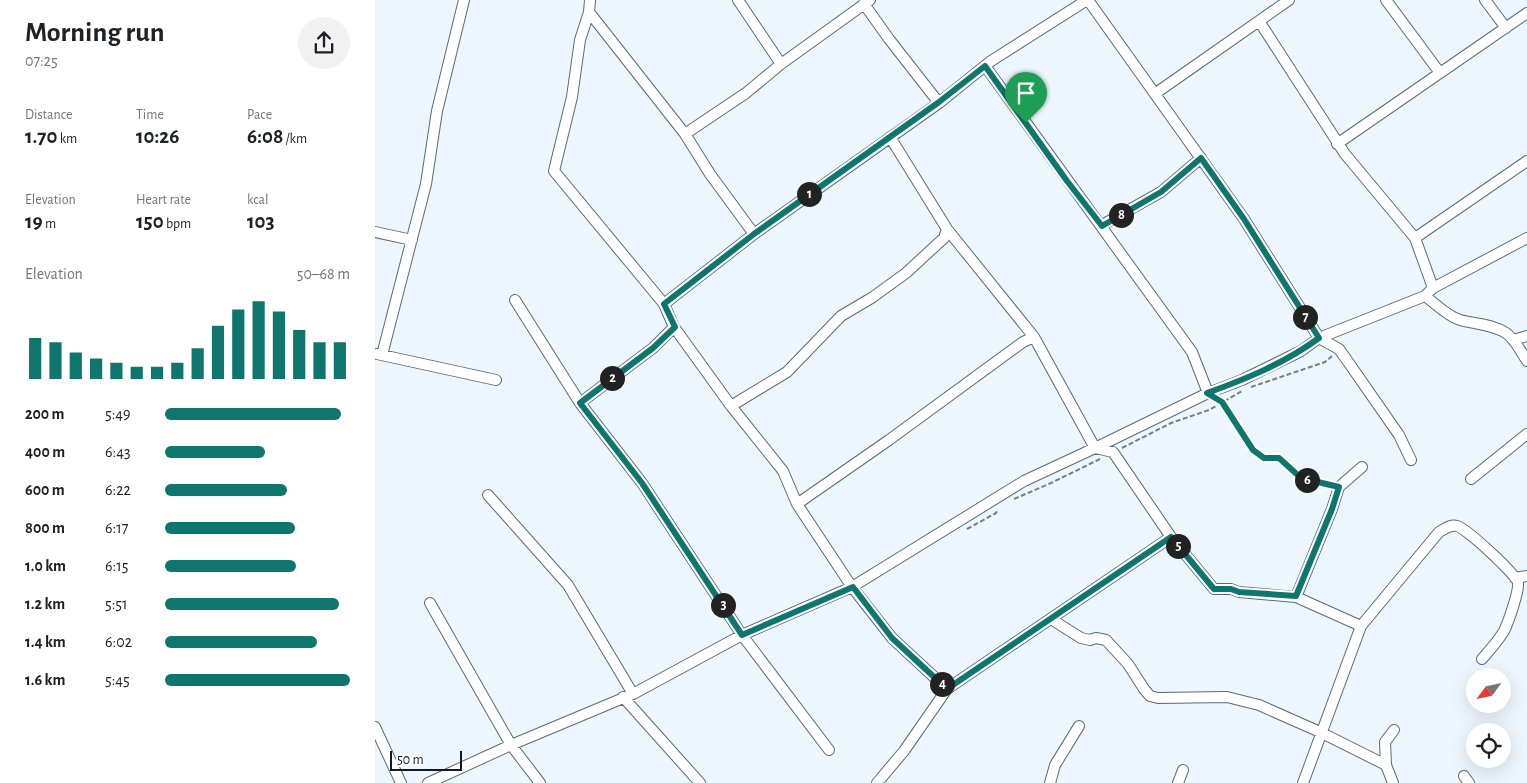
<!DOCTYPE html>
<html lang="en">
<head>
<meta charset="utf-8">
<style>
  body { margin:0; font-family:"Alegreya Sans",sans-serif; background:#f2f2f2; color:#202124; height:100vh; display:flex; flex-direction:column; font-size:19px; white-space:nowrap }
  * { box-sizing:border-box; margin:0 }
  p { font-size:16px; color:#757577 }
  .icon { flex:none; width:28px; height:28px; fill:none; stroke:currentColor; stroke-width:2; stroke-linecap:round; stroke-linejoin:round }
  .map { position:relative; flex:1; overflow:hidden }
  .side { display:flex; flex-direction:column; background:#fff; width:375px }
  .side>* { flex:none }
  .needle { width:32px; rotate:237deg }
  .controls { position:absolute; left:1091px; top:668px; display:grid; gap:10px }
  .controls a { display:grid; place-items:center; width:45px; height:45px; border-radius:50%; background:#fff; box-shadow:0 5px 20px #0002; font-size:25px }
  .scale { position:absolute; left:15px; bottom:12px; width:72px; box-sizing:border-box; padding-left:5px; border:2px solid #111a1f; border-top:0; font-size:14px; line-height:18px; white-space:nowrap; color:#111a1f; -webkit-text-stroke:4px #fff; paint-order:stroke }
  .pin { position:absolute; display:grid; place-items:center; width:42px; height:42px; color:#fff; margin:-51px -21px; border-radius:50% 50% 50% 0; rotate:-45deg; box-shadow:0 0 5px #0007 }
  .pin .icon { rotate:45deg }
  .km { position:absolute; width:25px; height:25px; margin:-12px; border-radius:50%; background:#222; color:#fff; font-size:14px; line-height:25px; text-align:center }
  .round { display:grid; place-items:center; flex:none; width:52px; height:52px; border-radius:26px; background:#f2f2f2 }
  .headline { display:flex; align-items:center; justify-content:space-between; height:85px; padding:0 25px }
  h1 { font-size:28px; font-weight:600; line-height:38px }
  .figures { display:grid; grid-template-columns:repeat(3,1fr); gap:8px; height:85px; padding:5px 25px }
  .figures div { display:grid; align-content:center }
  .figures b { font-size:21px; font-weight:600 }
  .figures small { font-size:14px; font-weight:400 }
  .figures p { font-size:14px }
  .chart { height:140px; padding:10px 25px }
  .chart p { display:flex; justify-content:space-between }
  .chart svg { width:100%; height:90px; margin-top:5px; stroke:#0f766e; stroke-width:6 }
  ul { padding:0 25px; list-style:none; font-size:16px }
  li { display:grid; grid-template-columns:80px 60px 1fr; align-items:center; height:38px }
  li i { height:12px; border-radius:6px; background:#0f766e }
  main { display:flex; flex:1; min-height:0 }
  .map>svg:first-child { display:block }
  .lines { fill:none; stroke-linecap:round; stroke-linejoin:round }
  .minor-casing { stroke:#566c79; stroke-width:12 }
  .path { stroke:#767f85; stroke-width:2; stroke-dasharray:5 2.5; stroke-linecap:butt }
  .minor { stroke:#fff; stroke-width:10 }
  .route-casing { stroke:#fff; stroke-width:10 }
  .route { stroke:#0f766e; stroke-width:6 }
</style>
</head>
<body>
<main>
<section class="side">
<div class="headline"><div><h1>Morning run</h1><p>07:25</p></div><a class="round"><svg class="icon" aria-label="share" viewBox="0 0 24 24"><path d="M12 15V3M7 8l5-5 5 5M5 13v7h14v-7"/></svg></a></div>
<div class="figures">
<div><p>Distance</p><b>1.70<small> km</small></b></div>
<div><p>Time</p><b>10:26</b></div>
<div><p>Pace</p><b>6:08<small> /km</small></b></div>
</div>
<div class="figures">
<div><p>Elevation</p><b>19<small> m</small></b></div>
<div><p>Heart rate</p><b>150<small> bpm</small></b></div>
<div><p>kcal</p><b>103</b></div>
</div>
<div class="chart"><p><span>Elevation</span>50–68 m</p>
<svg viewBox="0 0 160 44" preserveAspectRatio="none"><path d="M5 44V24M15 44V26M25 44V31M35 44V34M45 44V36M55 44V38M65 44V38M75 44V36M85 44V29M95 44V18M105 44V10M115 44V6M125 44V11M135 44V20M145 44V26M155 44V26"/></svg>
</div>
<ul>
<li><b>200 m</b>5:49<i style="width:95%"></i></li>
<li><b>400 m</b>6:43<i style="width:54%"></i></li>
<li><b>600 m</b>6:22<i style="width:66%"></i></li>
<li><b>800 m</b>6:17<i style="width:70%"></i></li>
<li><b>1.0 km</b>6:15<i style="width:71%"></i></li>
<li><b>1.2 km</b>5:51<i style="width:94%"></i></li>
<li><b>1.4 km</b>6:02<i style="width:82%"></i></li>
<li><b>1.6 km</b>5:45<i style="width:100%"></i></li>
</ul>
</section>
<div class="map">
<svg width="1152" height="783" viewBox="0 0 1152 783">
  <rect width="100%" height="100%" fill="#ecf6fc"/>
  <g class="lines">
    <defs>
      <path id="minor" d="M 215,0 L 214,12 L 205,40 L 197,97 L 179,171 L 289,304 L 299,327 L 356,406 L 408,471 L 422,504 L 477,587 L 517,638 L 572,689
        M 363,0 L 406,64
        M 490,0 L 489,4 L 514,39 L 564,103
        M 713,0 L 869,219 L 944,338 L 964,349 L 976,366 L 1024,435 L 1036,460
        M 1011,0 L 1065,73
        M 1110,0 L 1131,28
        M 214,12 L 310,134 L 335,174 L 379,234
        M 884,21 L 970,154 L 1040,238 L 1058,288
        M 610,66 L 817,352 L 833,393
        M 781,93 L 914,0
        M 310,134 L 371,93 L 406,64 L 495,0
        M 515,137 L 572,229 L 659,337 L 720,448 L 738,452 L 796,537 L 839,589 L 856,589 L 864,592 L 921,597 L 986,626 L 928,783
        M 962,144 L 1152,13
        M 727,225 L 786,192 L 826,158
        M 0,232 L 37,240
        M 1040,238 L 1152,161
        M 1050,296 C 1061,304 1072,316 1085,320 C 1100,324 1117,324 1131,333 C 1140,339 1146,352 1152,361
        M 140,300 L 205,403 L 267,483 L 367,635 L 454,750
        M 289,304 L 379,234 L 564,103 L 616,61 L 712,0
        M 1138,340 L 1152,336
        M 2,354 L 121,380
        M 7,355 L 51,184 L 62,111 L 89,0
        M 205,403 L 278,348 L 299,327
        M 356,406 L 412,372 L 466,316 L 498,297 L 531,273 L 569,238 L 572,229
        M 1096,479 L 1152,434
        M 113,495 L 193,585 L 258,694
        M 422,504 L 514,440 L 648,342 L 659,337
        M 1140,578 L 1152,576
        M 921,597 L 957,509 L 964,487 L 987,467
        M 55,603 L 136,745 L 165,783
        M 676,619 L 706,638 L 715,640 L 721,638 L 731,640 L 753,664 L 769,689 L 775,696 L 783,698 L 852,697 L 884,705 L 945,732 L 1011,765 L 1018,783
        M 986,626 L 1064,532 C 1070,529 1075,524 1082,526 C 1091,528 1142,575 1143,583 C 1144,592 1133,623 1129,631 C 1123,641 1115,650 1107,659
        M 248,697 L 325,783
        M 0,727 L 26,783
        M 1011,765 L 1010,742 L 1019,730
        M 1089,776 L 1094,783
        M 53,783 L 136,745 L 258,694 L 367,635 L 477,587 L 649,481 L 720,448 L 833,393 L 867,380 L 926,351 L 944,338 L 1050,296 L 1058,288 L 1152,238
        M 502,783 L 529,751 L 572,689 L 796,537
        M 675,783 L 680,765 L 704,726
        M 803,783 L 808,770"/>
    </defs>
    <use href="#minor" class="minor-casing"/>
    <path class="path" d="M 876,387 L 950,362 L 957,356
      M 846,401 L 878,450 L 889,457 L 904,458 L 926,478 L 954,485
      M 747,448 L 796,423 L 834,410 L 867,391
      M 639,499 L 676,483 L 725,459
      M 592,529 L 621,513 L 623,509"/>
    <use href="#minor" class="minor"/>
  </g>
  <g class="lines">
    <defs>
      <path id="route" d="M 610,66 L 692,181 L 727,226 L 786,192 L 826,158 L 869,219 L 944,338 C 910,363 871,379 832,393 L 847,402 L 878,450 L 889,458 L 904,458 L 926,478 L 964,487 L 957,509 L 921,596 L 864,592 L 856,589 L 839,589 L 796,537 L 572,689 L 517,638 L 478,587 L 367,635 L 267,483 L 205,403 L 278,348 L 300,327 L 289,304 L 379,234 L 564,102 Z"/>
    </defs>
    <use href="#route" class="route-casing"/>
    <use href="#route" class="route"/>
  </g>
</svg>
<div class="controls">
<a><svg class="needle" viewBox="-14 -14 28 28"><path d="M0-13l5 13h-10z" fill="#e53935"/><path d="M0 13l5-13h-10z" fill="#757577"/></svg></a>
<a><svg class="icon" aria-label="locate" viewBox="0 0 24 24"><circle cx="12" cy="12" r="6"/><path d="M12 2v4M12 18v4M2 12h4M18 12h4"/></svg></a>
</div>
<div class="scale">50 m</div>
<div class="pin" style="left:651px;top:123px;background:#1e9e55"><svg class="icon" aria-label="arrive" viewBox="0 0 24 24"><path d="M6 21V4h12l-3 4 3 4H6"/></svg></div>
<b class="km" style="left:434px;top:194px">1</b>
<b class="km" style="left:237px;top:378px">2</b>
<b class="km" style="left:348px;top:605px">3</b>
<b class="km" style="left:567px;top:684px">4</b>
<b class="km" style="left:803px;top:546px">5</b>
<b class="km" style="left:932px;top:480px">6</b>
<b class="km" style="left:930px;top:317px">7</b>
<b class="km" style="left:746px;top:215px">8</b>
</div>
</main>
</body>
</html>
